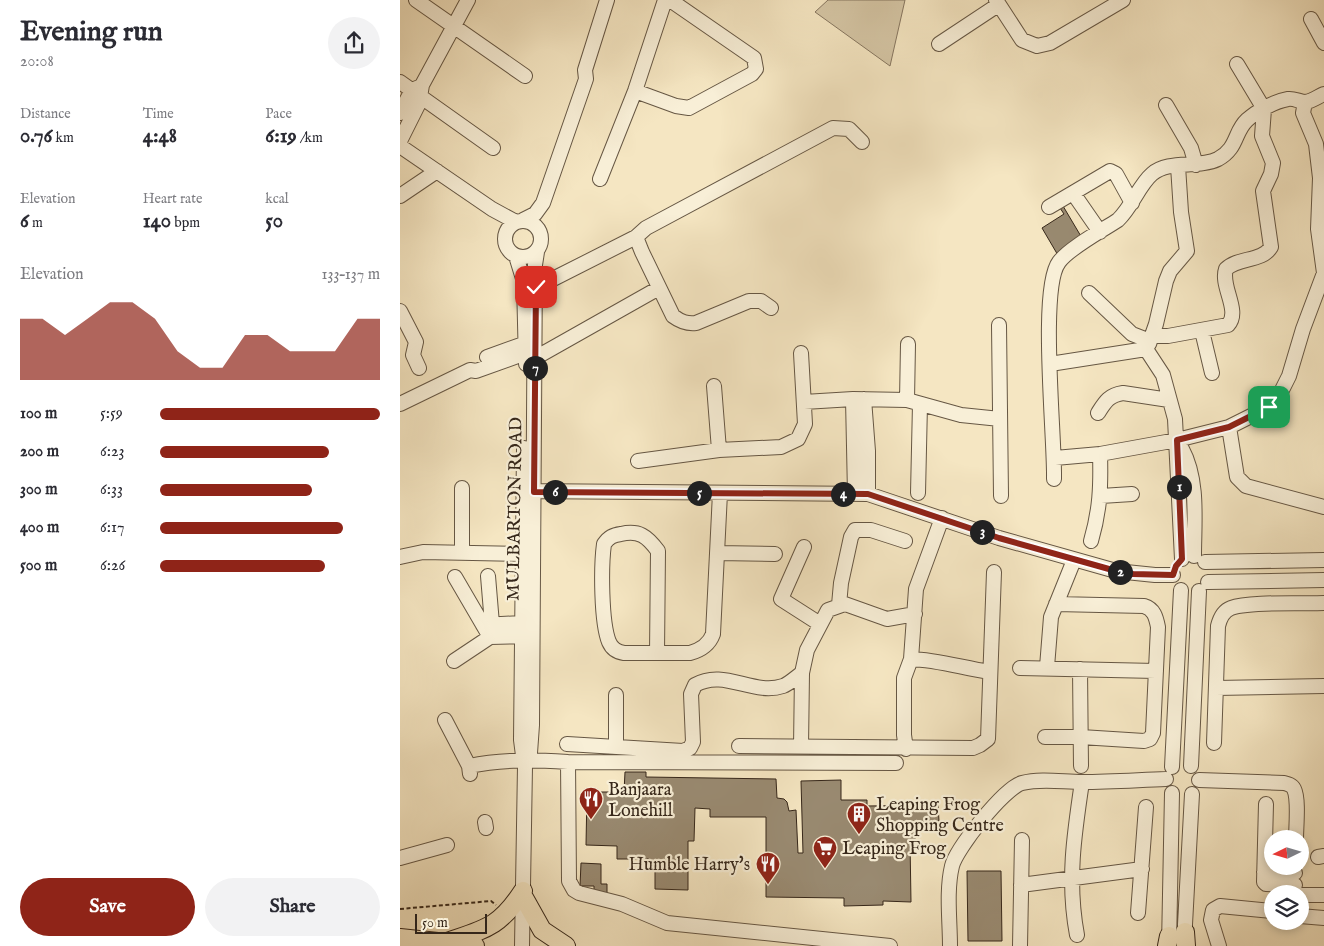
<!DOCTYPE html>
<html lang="en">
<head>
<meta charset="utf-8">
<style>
  body { margin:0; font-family:"IM FELL English",serif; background:#f2f2f3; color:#2b2b33; height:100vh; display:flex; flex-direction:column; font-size:19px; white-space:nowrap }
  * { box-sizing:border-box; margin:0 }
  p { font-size:16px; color:#7c7c81 }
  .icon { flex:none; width:28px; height:28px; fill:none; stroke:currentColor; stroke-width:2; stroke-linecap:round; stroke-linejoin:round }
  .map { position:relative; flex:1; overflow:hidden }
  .sheet { display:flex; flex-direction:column; background:#fff; width:400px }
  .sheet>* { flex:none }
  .needle { width:32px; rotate:265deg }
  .tools { position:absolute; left:864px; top:830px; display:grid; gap:10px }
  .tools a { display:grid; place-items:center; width:45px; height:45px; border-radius:50%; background:#fff; box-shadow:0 2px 8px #0003; font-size:25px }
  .scale { position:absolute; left:15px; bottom:12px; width:72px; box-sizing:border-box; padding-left:5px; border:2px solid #36271a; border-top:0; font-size:14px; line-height:18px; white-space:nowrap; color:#36271a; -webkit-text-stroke:4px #f8efd7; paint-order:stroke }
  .pin { position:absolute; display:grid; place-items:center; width:42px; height:42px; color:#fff; margin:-21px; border-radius:10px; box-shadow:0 2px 8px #0006 }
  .km { position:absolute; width:25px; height:25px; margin:-12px; border-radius:50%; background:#222; color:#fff; font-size:14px; line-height:25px; text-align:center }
  .round { display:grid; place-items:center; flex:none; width:52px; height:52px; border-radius:26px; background:#f2f2f3 }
  .headline { display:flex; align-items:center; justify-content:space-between; height:85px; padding:0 20px }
  h1 { font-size:28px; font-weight:800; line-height:38px }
  .figures { display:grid; grid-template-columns:repeat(3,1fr); gap:8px; height:85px; padding:5px 20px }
  .figures div { display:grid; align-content:center }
  .figures b { font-size:21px; font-weight:800 }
  .figures small { font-size:14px; font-weight:400 }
  .figures p { font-size:14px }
  .chart { height:140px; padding:10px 20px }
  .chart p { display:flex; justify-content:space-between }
  .chart svg { width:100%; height:90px; margin-top:5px; fill:#8f2418; opacity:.7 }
  .action { display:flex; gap:10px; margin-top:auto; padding:10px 20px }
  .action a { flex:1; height:58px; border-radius:30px; background:#8f2418; color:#fff; font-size:20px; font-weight:800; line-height:58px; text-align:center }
  .action a+a { background:#f2f2f3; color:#2b2b33 }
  ul { padding:0 20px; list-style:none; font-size:16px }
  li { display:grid; grid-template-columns:80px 60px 1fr; align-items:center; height:38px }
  li i { height:12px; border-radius:6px; background:#8f2418 }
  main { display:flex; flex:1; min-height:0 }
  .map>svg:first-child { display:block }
  .green { fill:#d5c6a5; stroke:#867660 }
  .building { fill:#998a71; stroke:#36271a }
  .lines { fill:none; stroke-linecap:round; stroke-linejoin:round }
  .minor-casing { stroke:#665744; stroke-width:16 }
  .major-casing { stroke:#36271a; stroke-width:20 }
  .path { stroke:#36271a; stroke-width:2; stroke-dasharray:4 2.5; stroke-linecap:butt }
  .minor { stroke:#f8efd7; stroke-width:14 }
  .major { stroke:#f5e6c2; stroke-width:18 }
  .route-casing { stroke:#fff; stroke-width:10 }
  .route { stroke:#8f2418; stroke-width:6 }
  .labels { text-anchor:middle; stroke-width:4.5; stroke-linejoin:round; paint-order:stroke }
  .street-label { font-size:18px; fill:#36271a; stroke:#f8efd7 }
  .poi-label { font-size:18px; fill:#36271a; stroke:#f8efd7; text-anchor:start }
</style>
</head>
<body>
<main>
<section class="sheet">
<div class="headline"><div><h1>Evening run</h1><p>20:08</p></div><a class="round"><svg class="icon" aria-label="share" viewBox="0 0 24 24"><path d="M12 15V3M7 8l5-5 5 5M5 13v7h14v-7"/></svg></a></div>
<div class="figures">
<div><p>Distance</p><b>0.76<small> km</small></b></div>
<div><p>Time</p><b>4:48</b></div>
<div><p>Pace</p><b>6:19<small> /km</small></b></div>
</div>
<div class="figures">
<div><p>Elevation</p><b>6<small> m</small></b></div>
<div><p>Heart rate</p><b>140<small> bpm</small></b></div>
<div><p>kcal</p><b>50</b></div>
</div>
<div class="chart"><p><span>Elevation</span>133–137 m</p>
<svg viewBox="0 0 160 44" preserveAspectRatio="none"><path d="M0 44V14L10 14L20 22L30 14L40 6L50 6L60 14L70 30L80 38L90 38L100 22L110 22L120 30L130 30L140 30L150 14L160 14V44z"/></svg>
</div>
<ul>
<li><b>100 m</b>5:59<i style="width:100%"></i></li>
<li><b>200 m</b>6:23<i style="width:77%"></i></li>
<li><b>300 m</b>6:33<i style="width:69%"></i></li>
<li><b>400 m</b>6:17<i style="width:83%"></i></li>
<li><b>500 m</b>6:26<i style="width:75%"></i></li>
</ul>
<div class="action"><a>Save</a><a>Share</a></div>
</section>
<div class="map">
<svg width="924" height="946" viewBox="0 0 924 946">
  <rect width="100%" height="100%" fill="#f5e6c2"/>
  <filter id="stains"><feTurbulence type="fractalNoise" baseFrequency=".004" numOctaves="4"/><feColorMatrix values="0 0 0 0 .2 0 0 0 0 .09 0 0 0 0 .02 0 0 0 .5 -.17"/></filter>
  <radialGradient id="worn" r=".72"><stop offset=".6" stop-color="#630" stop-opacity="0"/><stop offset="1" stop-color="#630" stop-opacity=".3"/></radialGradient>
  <path class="green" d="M 428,0 L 505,0 L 490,66 L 415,12 Z"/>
  <path class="building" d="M 663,206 L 682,238 L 659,257 L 642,228 L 664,214 L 660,208 Z
    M 225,772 L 246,772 L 246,777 L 376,779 L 377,798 L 384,799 L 387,802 L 389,811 L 396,810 L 398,853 L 403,853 L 401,781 L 441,780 L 441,800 L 467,800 L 467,806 L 538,805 L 539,821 L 522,822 L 522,828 L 515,828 L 515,842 L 510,842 L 511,902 L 483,901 L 483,905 L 444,906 L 444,898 L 366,897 L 366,817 L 310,817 L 310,809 L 295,808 L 294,841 L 288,841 L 288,890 L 255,889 L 255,871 L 249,871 L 249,859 L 217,859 L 217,846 L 186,845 L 187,792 L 224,792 Z
    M 181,863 L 201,864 L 201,884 L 207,884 L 207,893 L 194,893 L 194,886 L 180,886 Z
    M 567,871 L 601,871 L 602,941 L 568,941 Z"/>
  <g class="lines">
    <defs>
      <path id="minor" d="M 16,0 L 125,76
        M 596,0 L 622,40 L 637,46 L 650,43 L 723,0
        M 911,19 L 924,43
        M 539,44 L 598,5
        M 0,82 L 93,148
        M 235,91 L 276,106 L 289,108 L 352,74 L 356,69 L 354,58 L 270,0
        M 766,105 L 791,148 L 796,165
        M 0,113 L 12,90 L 19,87
        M 0,141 L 19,103 L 22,85 L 68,0
        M 0,146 L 92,209 L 116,222
        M 200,179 L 235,91 L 265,0
        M 673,193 L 700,232
        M 0,196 L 37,171
        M 649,207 L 710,171 L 716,174 L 732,203
        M 123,220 L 135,214 L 143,203 L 186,79 L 185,70 L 207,0
        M105 239a18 18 0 1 1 36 0a18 18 0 1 1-36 0Z
        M 116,256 L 124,282 L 126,364
        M 151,280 L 236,237
        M 689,293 L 732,334 L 750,341
        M 371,308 L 361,301 L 349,301 L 296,323 C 287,324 281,322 273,316 L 242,252 L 236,237 L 246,228 L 433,128 L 449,129 L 462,142
        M 0,311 L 16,342 L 13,355 L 19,368
        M 599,325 L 601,496
        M 802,331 L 812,373
        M 752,336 L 768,336 L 828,325 C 841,311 820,286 826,269 C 838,257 862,262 871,247 L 863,191 L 871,174 L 873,163 L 862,136 L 864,109 L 837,64
        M 749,344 L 756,324 L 766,281 L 770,271 L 787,251 L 781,212 L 778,166
        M 746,349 L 763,375 L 775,419 L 782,559
        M 87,357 L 126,343
        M 128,358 L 135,358 L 259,288
        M 650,364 L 746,349
        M 314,386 L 319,450
        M 453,399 L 455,494
        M 464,399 L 468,451 L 468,494
        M 507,400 L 508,344
        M 404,402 L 453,399 L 507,400 L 561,415 L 600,419
        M 0,404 L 70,370 L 76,371 L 126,353
        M 698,413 C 705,402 709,395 723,393 L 769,400
        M 829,427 L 837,477 L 846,486 L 924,507
        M 782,449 C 799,480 794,523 794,556
        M 655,458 L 700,454 L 777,440 L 829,427 L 869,407 L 880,394 L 889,376 L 903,329 L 924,273 L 918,229 L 920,178 L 916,144 L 903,113 L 905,102
        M 238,461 L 319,450 L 381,447 L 398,439 L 405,424 L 401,353
        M 654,479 C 655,438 639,288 659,262 C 669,248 703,230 718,220 C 732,207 739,185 752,174 C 769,159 798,169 818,159 C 838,148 834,132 847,120 C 857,111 875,101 888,99 C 894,98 900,102 906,102 C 912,101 919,96 924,94
        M 123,491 L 468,494 L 599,538 L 716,571 L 755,575 L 773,575
        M 518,493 L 520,404
        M 701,496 L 732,494
        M 691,541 C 700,510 701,486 700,454
        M 404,547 L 381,599 L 420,624
        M 62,552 L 62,488
        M 317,553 L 375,554
        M 0,557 L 23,552 L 123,554
        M 805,562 L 924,560
        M 88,576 L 92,624
        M 55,577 L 90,637
        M 808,582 L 924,580
        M 439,605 L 441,583 L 451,537 L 455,530 L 471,530 L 505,541
        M 83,625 L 122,623
        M 257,653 L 258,551 C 247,536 239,530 221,534 C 213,535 209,537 204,544 C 201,566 201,622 209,642 C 212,649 217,652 224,653 L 290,653 C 301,650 309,645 313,634 L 320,493
        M 511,659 C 538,660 563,668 590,672
        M 54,661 L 90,637 L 122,636
        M 647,667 L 651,617 L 674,560
        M 620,668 L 756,671
        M 680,669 L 681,766
        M 816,688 L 924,686
        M 45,720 L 69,766
        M 645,737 L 681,737 L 744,741 L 750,739 L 753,733 L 758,627 C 756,617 754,609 744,606 L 656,604
        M 814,743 L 818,626 C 820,618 823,611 831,608 C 849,601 902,604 924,603
        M 167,744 L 283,751 L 290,748 L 293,742 L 291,694 L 295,685 C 324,668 353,696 383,686 C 389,684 396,677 402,673
        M 216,746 L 216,695
        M 339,746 L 573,748 L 580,745 L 588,739 L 594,572
        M 401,747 L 402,673 L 407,650 L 428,610 L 445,604 L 487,619 L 515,614
        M 506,749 L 504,735 L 504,678 L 511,659 L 516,589 L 542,518
        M 168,762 L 169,881 L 174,890 L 179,893 L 222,904 L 267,923 L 490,946
        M 124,763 L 121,740 L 124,448
        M 791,766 L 799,591
        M 772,767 L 781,590
        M 70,774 L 69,766 C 103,759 134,760 168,762 L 496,763
        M 799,780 L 884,783 C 888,784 892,785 894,789 C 899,799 896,827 896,839
        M 866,804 L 864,882 L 866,884 L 895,885
        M 85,822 L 86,828
        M 918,857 L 924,856
        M 0,858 L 47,845
        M 864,872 L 895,873
        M 621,885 L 742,869
        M 900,895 L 924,895
        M 738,913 L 746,807
        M 900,916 L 924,918
        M 677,935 C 667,882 674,835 682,782
        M 784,943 L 792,794
        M 769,945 L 772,793
        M 122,946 L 125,766 L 130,753 L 132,725 L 135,265 L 137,252
        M 550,946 C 550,921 546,891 552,866 C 556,849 604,788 622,783 C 641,778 663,782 682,782 C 710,782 738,780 766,779
        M 620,946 L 622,840
        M 819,946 L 811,920 L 813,910 L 820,906 L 872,911"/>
      <path id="major" d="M 123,896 L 142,930 L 166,946
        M 785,932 L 786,946
        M 0,938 L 75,946
        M 44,943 C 85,929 99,928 123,891
        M 767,946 L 769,936"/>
    </defs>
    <use href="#minor" class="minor-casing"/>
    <use href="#major" class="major-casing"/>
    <path class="path" d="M 0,909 L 91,901 L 96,905"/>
    <use href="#minor" class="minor"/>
    <use href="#major" class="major"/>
  </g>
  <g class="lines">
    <defs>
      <path id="route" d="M 136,287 L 134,492 L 468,494 L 599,538 L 716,571 L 733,574 L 773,575 L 776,566 L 782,559 L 777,440 L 829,427 L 869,407"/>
    </defs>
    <use href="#route" class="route-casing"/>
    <use href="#route" class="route"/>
  </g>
  <defs>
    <symbol id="restaurant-pin" viewBox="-11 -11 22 30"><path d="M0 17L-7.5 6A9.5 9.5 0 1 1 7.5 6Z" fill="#8f2418" stroke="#f8efd7"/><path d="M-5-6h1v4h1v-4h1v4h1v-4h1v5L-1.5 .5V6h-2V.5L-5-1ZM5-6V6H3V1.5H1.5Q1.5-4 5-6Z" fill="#fff"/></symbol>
    <symbol id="building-pin" viewBox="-11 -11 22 30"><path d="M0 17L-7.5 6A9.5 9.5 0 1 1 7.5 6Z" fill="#8f2418" stroke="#f8efd7"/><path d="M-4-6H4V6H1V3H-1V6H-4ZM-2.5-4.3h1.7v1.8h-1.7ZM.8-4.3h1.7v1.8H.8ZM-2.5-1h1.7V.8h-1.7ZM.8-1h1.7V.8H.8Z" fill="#fff"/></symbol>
    <symbol id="supermarket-pin" viewBox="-11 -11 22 30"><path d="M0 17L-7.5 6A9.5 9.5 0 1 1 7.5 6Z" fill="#8f2418" stroke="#f8efd7"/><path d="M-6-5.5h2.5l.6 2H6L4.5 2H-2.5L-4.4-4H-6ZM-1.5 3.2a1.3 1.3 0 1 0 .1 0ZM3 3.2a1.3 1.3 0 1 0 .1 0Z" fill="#fff"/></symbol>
  </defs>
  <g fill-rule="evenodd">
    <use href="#restaurant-pin" x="177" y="785" width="28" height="38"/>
    <use href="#building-pin" x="445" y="800" width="28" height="38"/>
    <use href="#supermarket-pin" x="411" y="834" width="28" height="38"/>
    <use href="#restaurant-pin" x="354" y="850" width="28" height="38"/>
  </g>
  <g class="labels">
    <g class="street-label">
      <text transform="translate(114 509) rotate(-89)" y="6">MULBARTON ROAD</text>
    </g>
    <g class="poi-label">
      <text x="208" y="795">Banjaara<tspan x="208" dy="21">Lonehill</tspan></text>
      <text x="476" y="810">Leaping Frog<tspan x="476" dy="21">Shopping Centre</tspan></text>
      <text x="442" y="854">Leaping Frog</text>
      <text x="350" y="870" text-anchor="end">Humble Harry's</text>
    </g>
  </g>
  <rect width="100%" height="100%" filter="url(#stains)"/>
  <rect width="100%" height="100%" fill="url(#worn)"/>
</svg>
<div class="tools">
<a><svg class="needle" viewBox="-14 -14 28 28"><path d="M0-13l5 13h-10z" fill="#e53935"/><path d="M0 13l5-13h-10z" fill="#7c7c81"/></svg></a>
<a><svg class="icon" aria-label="layers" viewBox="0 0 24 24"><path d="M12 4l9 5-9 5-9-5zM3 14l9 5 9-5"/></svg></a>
</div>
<div class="scale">50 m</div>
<div class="pin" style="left:869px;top:407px;background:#1e9e55"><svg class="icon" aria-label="arrive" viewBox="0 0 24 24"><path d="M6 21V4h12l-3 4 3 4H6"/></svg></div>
<div class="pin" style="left:136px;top:287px;background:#d93025"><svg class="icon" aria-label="check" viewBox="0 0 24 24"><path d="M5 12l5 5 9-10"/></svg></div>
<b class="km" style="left:779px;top:487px">1</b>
<b class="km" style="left:720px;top:572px">2</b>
<b class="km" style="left:582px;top:532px">3</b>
<b class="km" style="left:443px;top:494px">4</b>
<b class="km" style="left:299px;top:493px">5</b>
<b class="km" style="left:155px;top:492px">6</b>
<b class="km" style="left:135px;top:368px">7</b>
</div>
</main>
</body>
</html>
